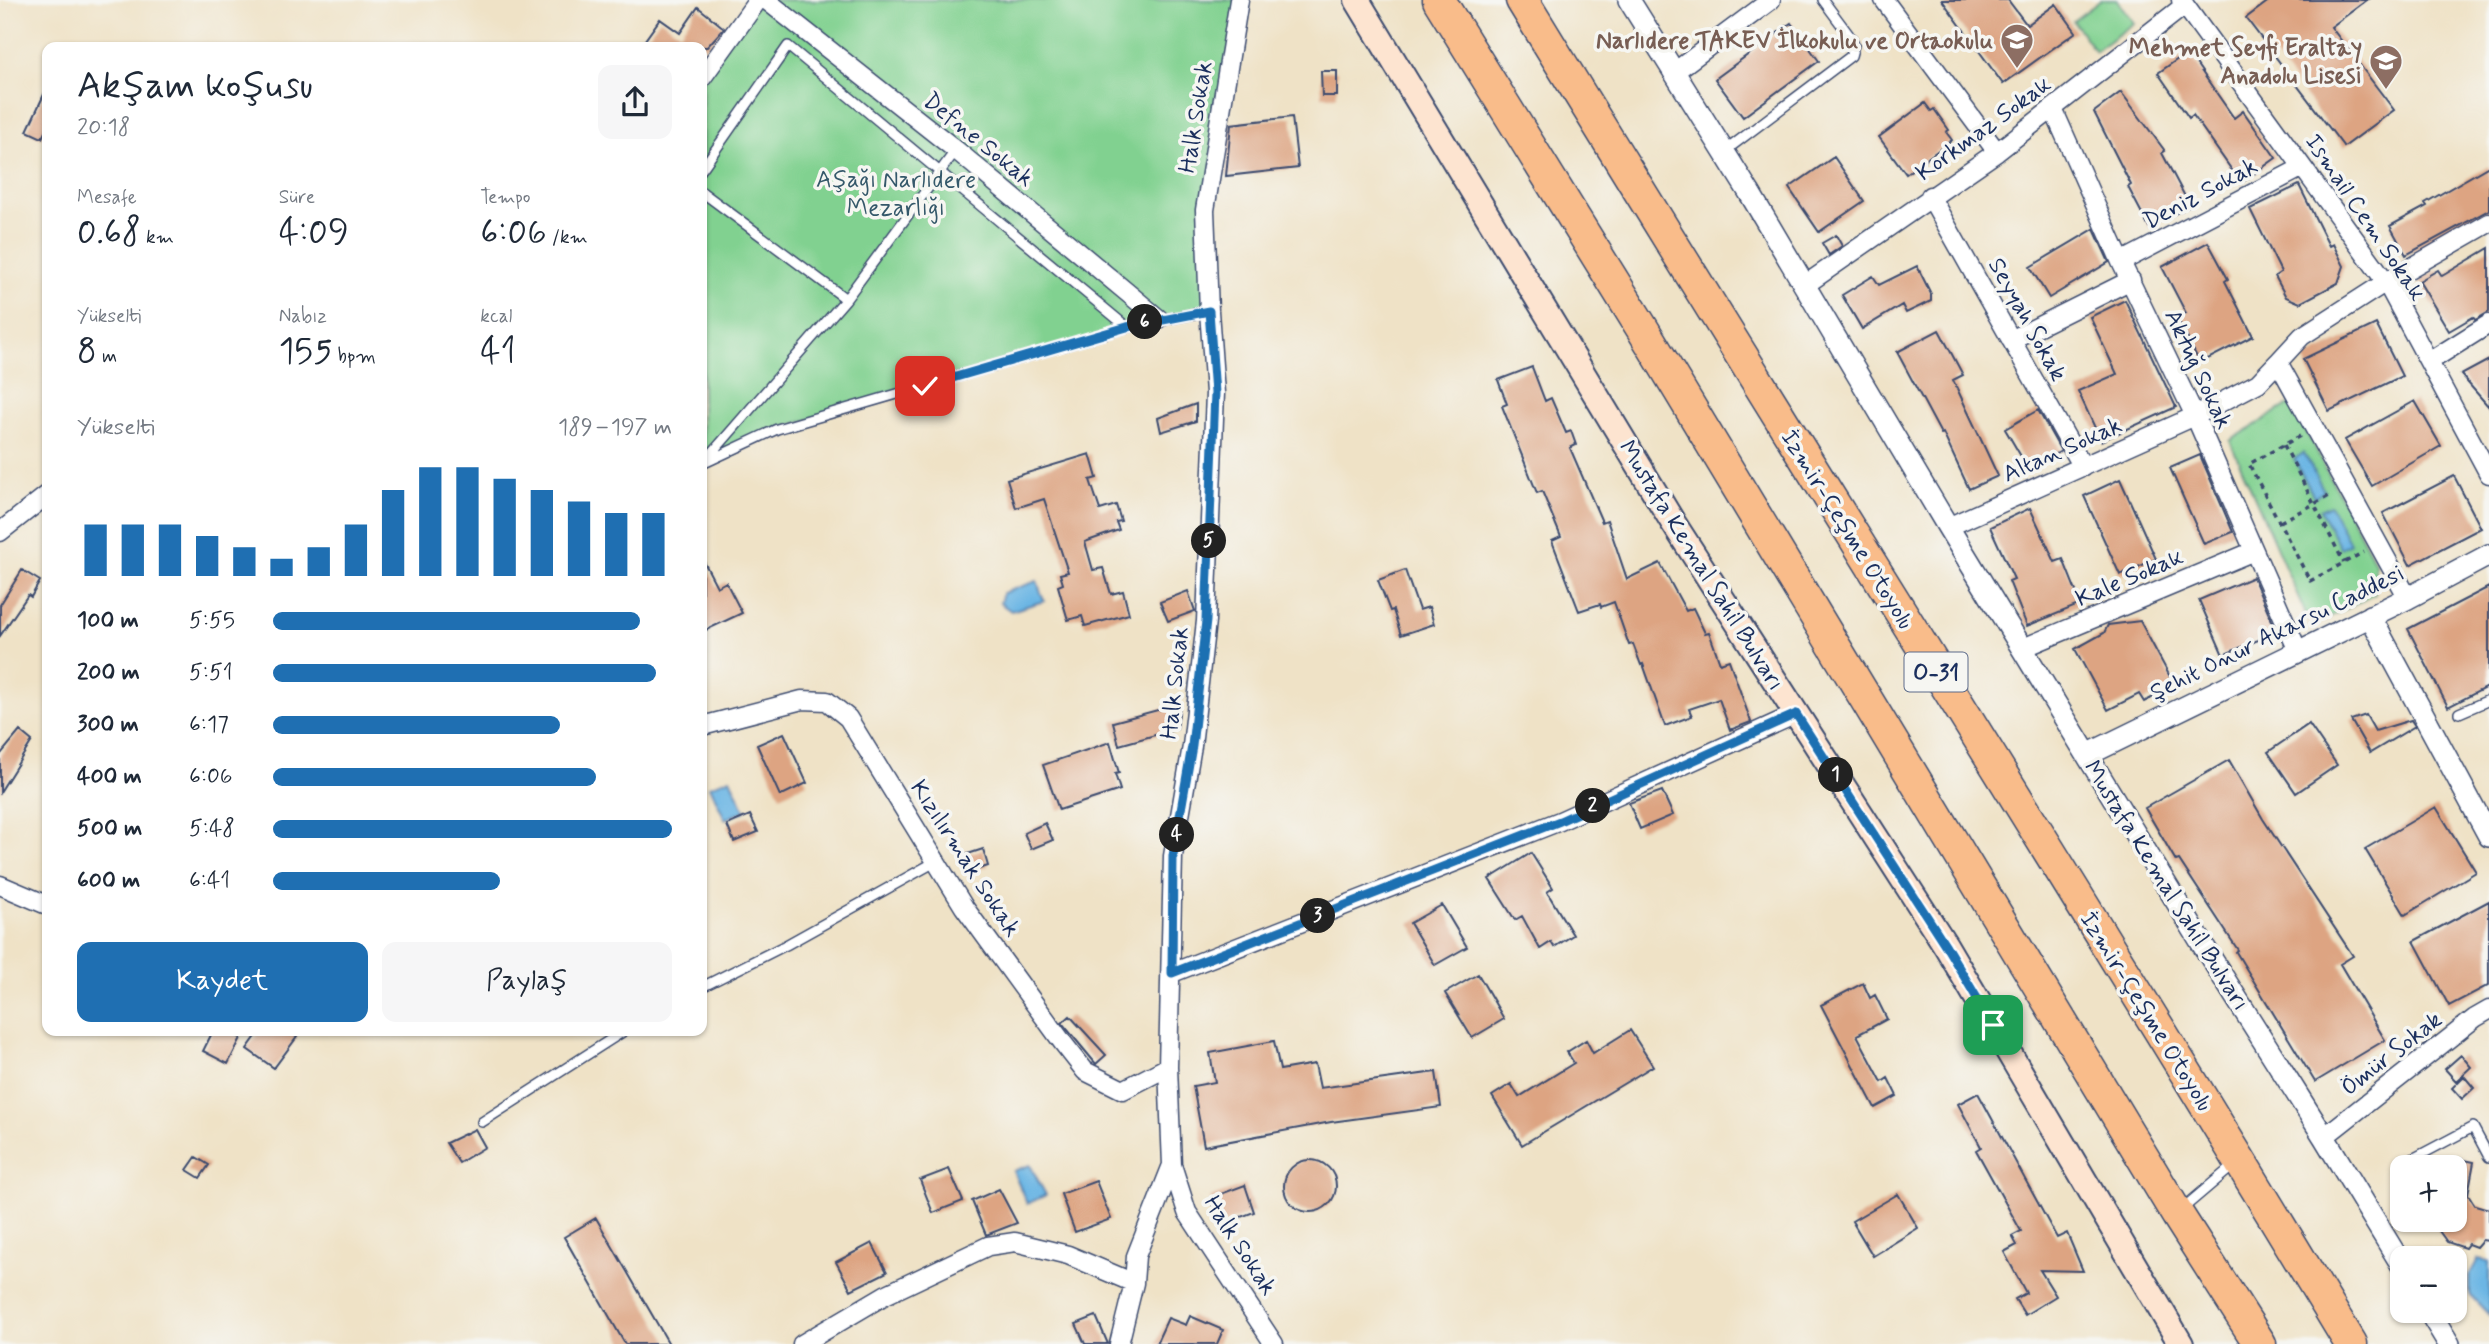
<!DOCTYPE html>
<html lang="tr">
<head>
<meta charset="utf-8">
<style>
  body { margin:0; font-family:Mynerve,sans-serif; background:#f6f6f7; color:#1f2937; height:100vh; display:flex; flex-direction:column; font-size:26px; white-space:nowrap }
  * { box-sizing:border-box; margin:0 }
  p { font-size:23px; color:#747a83 }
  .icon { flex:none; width:38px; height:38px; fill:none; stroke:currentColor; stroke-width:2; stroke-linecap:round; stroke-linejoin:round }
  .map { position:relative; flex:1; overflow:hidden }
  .drawer { position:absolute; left:42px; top:42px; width:665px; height:994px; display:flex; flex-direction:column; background:#fff; border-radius:14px; box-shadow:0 2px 5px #0004 }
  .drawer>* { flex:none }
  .fabs { position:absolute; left:2390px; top:1155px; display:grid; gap:14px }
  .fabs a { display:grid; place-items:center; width:77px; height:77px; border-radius:14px; background:#fff; box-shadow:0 2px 5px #0004; font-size:35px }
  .pin { position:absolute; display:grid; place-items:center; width:60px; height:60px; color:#fff; margin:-30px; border-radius:14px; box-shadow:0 4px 10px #0006 }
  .km { position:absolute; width:35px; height:35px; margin:-18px; border-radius:50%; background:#222; color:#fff; font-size:19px; line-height:35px; text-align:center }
  .round { display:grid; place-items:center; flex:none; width:74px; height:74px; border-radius:14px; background:#f6f6f7 }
  .overview { display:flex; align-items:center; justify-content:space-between; height:119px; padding:0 35px }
  h1 { font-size:38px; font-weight:600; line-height:52px }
  .stats { display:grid; grid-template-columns:repeat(3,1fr); gap:10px; height:119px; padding:7px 35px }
  .stats div { display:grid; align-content:center }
  .stats b { font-size:35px; font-weight:600 }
  .stats small { font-size:19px; font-weight:400 }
  .stats p { font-size:19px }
  .chart { height:196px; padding:14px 35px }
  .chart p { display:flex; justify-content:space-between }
  .chart svg { width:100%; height:126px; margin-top:7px; stroke:#1f6fb2; stroke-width:6 }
  .primary-button { display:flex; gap:14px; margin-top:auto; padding:14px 35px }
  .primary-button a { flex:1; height:80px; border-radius:14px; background:#1f6fb2; color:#fff; font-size:28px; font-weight:600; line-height:80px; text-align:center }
  .primary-button a+a { background:#f6f6f7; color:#1f2937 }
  ul { padding:0 35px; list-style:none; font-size:23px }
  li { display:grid; grid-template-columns:112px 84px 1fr; align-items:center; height:52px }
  li i { height:18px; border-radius:9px; background:#1f6fb2 }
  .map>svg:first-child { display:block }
  .green { fill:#81d190; stroke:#4e8077; stroke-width:2 }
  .water { fill:#6cb6e4; stroke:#4472a1; stroke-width:2 }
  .building { fill:#dda482 }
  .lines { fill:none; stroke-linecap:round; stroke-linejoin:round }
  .service-casing { stroke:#3b4a6e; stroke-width:12 }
  .minor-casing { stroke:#3b4a6e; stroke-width:21 }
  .tertiary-casing { stroke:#3b4a6e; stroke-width:24 }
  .secondary-casing { stroke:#3b4a6e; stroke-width:28 }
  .motorway-casing { stroke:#3b4a6e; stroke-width:35 }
  .path { stroke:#3b4a6e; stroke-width:3.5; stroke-dasharray:5 5; stroke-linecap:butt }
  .service { stroke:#fff; stroke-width:9 }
  .minor { stroke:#fff; stroke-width:18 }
  .tertiary { stroke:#fff; stroke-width:21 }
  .secondary { stroke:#fde4d0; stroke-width:24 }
  .motorway { stroke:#f9bc8a; stroke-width:32 }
  .route-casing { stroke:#fff; stroke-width:14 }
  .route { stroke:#1f6fb2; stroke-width:9 }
  .labels { text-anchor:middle; stroke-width:7; stroke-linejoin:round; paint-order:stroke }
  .shield { fill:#f6f6f2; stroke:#5d6b8a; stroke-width:2 }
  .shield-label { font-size:23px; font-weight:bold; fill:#1b2f5e }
  .education-label { font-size:24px; font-weight:bold; fill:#785e54; stroke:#f6f6f2; text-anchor:end }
  .street-label { font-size:24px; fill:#1b2f5e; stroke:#f6f6f2 }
  .park-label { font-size:24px; fill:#34586a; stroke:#f6f6f2 }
</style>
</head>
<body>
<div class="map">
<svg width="2489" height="1344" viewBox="0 0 2489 1344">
  <rect width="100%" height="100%" fill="#f6f6f2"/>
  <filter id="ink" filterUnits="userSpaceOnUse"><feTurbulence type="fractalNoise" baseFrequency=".0143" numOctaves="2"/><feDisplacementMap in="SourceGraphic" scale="14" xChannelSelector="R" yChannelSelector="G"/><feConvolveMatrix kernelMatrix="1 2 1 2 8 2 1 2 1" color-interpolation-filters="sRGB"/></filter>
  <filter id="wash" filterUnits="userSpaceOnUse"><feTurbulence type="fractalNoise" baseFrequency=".00686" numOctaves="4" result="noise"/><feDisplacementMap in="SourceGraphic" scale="28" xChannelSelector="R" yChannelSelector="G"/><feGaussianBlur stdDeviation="1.57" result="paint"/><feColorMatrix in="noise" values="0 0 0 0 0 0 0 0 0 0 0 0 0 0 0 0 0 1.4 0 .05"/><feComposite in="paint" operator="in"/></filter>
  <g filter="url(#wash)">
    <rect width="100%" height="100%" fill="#efe2c6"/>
    <path class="green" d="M 758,0 L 1240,0 L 1205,210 L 1209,311 L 1159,319 L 777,429 L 702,463 L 702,78 Z
      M 2101,0 L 2117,0 L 2134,23 L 2095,51 L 2073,21 Z
      M 2291,403 L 2375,562 L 2375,594 L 2322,621 L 2307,617 L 2230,441 Z"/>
    <path class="water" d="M 2304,453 L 2324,491 L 2314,497 L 2294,459 Z
      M 2330,505 L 2350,543 L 2340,548 L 2320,510 Z
      M 1037,581 L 1044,601 L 1011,611 L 1000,603 L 1003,593 Z
      M 730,778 L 745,811 L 725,819 L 710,786 Z
      M 1030,1165 L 1046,1195 L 1027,1204 L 1013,1171 Z
      M 2478,1259 L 2489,1261 L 2489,1315 L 2470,1295 L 2470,1274 Z"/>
    <g id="blocks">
      <path class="building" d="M 1942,0 L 2008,0 L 2027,25 L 2056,4 L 2076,32 L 2003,84 Z
        M 2270,0 L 2367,0 L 2331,27 L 2394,110 L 2344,147 L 2246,18 Z
        M 698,7 L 724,28 L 707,47 L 640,47 L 660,19 L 680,33 Z
        M 1791,23 L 1819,61 L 1743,117 L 1715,79 Z
        M 2188,52 L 2234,118 L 2243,111 L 2276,158 L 2241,183 L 2193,115 L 2189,118 L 2158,73 Z
        M 1321,71 L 1337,71 L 1337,96 L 1322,96 Z
        M 47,88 L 47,128 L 42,138 L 27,131 Z
        M 2121,92 L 2165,151 L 2162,153 L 2190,206 L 2149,227 L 2128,187 L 2131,185 L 2094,112 Z
        M 1925,103 L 1931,111 L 1934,109 L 1949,130 L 1946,132 L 1952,140 L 1906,174 L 1879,137 Z
        M 1292,117 L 1298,168 L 1226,176 L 1231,124 Z
        M 1834,157 L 1864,201 L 1819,232 L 1789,188 Z
        M 2489,166 L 2489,210 L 2406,255 L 2390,226 L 2427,206 L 2425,203 Z
        M 2299,185 L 2329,246 L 2333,244 L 2344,266 L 2338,283 L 2300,303 L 2286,297 L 2275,276 L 2281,272 L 2250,209 Z
        M 2094,229 L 2109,262 L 2049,298 L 2030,267 Z
        M 1836,235 L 1842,246 L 1829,255 L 1822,243 Z
        M 2208,242 L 2228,279 L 2225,281 L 2253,336 L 2200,363 L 2177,318 L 2186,313 L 2162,267 Z
        M 2489,248 L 2489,312 L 2475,320 L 2473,317 L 2449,331 L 2419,281 L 2438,270 L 2442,276 Z
        M 1917,266 L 1931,294 L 1931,301 L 1906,313 L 1902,305 L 1862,329 L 1842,295 L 1873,276 L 1879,285 Z
        M 2125,300 L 2176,407 L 2101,441 L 2078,391 L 2117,374 L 2090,317 Z
        M 2376,324 L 2402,376 L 2329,411 L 2303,359 Z
        M 1939,330 L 1963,375 L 1953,380 L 1998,476 L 1969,489 L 1943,433 L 1941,434 L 1897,352 Z
        M 2489,360 L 2489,407 L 2461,375 Z
        M 1532,367 L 1545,401 L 1551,398 L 1566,433 L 1571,431 L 1576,445 L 1570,448 L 1602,522 L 1607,520 L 1627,579 L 1660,563 L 1686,611 L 1693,608 L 1705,633 L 1709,632 L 1720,663 L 1729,660 L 1751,722 L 1730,730 L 1719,699 L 1689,709 L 1692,716 L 1665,726 L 1643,664 L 1641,665 L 1633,644 L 1629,645 L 1614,602 L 1601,607 L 1600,604 L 1579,611 L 1552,541 L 1561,537 L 1542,491 L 1537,493 L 1502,406 L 1507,404 L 1498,380 Z
        M 2415,401 L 2441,446 L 2372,486 L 2345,440 Z
        M 1196,404 L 1196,421 L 1161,432 L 1158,418 Z
        M 2038,410 L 2061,451 L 2029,470 L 2005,429 Z
        M 1090,454 L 1097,478 L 1090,480 L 1100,510 L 1116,505 L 1121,521 L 1116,522 L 1119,530 L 1085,542 L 1093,570 L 1103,568 L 1111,594 L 1123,591 L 1129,614 L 1085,626 L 1082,616 L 1068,620 L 1058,586 L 1063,584 L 1060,574 L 1068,572 L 1044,499 L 1016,508 L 1007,479 Z
        M 2200,455 L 2233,532 L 2204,544 L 2170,468 Z
        M 2454,476 L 2481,528 L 2410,565 L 2383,513 Z
        M 2120,479 L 2156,559 L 2120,575 L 2084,496 Z
        M 2030,508 L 2055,562 L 2063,559 L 2081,604 L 2027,626 L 2009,581 L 2014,579 L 1990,527 Z
        M 702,558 L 717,587 L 726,582 L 742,613 L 702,632 Z
        M 22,570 L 40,581 L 31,597 L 28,595 L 0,636 L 0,605 Z
        M 1405,570 L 1419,610 L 1429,607 L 1434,624 L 1401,635 L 1393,610 L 1390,611 L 1378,580 Z
        M 2253,577 L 2277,632 L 2223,655 L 2199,600 Z
        M 2489,587 L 2489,686 L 2448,707 L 2408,629 Z
        M 1188,591 L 1195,611 L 1168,621 L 1160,602 Z
        M 2140,621 L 2175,686 L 2144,702 L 2139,694 L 2108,710 L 2075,649 L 2104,633 L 2108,625 Z
        M 1180,704 L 1177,729 L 1119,745 L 1113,722 Z
        M 2366,715 L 2375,731 L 2411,720 L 2415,726 L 2370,753 L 2351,720 Z
        M 2309,724 L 2337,765 L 2296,793 L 2268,752 Z
        M 20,731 L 32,741 L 0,792 L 0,755 Z
        M 784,733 L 807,783 L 780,796 L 757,745 Z
        M 1110,742 L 1119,773 L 1115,774 L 1120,790 L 1059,810 L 1043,765 Z
        M 2229,760 L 2263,819 L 2353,956 L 2340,964 L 2385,1040 L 2315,1082 L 2236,952 L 2238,950 L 2179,860 L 2176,861 L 2145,808 Z
        M 1662,791 L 1673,815 L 1640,829 L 1629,803 Z
        M 2436,807 L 2476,872 L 2405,915 L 2365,849 Z
        M 750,815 L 758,832 L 734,842 L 727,825 Z
        M 1045,823 L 1053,840 L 1031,849 L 1024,833 Z
        M 983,849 L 988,866 L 970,872 L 965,855 Z
        M 1531,853 L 1553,888 L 1547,892 L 1573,935 L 1554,947 L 1551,942 L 1540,949 L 1522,916 L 1515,920 L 1489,879 Z
        M 2489,901 L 2489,985 L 2449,1006 L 2414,941 Z
        M 1442,905 L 1467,947 L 1435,965 L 1410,923 Z
        M 1478,974 L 1504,1019 L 1472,1038 L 1445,993 Z
        M 1863,983 L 1870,998 L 1875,995 L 1887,1019 L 1857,1035 L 1882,1082 L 1888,1078 L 1897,1096 L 1875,1108 L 1821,1005 Z
        M 1070,1016 L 1106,1055 L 1096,1064 L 1062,1023 Z
        M 1630,1030 L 1653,1066 L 1522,1145 L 1492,1096 L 1511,1084 L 1519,1097 L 1574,1063 L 1567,1052 L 1586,1040 L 1593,1053 Z
        M 213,1031 L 228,1031 L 241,1038 L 228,1064 L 203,1051 Z
        M 260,1031 L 288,1031 L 297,1037 L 274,1068 L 247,1049 Z
        M 1274,1041 L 1280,1070 L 1315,1064 L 1320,1088 L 1436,1072 L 1441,1107 L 1331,1122 L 1204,1146 L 1193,1086 L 1215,1082 L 1210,1053 Z
        M 2461,1055 L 2471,1067 L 2456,1081 L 2445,1069 Z
        M 2464,1076 L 2474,1088 L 2462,1099 L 2452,1088 Z
        M 1978,1093 L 2057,1238 L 2067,1233 L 2083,1271 L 2040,1270 L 2056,1296 L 2025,1315 L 2015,1299 L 2026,1293 L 2004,1252 L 2017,1245 L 2012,1236 L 2021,1231 L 1976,1150 L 1981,1147 L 1958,1104 Z
        M 475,1129 L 485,1147 L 459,1163 L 446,1143 Z
        M 196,1157 L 209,1165 L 200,1178 L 187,1170 Z
        M 2455,1158 L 2474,1162 L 2468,1194 L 2475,1205 L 2489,1209 L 2489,1241 L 2482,1240 L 2476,1247 L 2468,1244 L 2465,1248 L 2447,1242 L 2431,1220 L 2455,1220 Z
        M1284 1186a26 26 0 1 1 52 0a26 26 0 1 1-52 0Z
        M 949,1169 L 963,1201 L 933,1213 L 920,1180 Z
        M 1096,1181 L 1111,1219 L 1075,1232 L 1061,1194 Z
        M 1245,1185 L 1254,1212 L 1220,1225 L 1210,1198 Z
        M 999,1189 L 1017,1223 L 986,1235 L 972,1201 Z
        M 1898,1194 L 1918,1228 L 1873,1256 L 1852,1221 Z
        M 596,1218 L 669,1344 L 625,1344 L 564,1237 Z
        M 872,1243 L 887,1272 L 851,1290 L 836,1262 Z
        M 1096,1316 L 1108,1344 L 1085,1344 L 1076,1324 Z
        M 1190,1316 L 1223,1330 L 1217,1344 L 1156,1344 L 1168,1318 L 1186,1325 Z"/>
    </g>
  </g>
  <g filter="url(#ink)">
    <use href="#blocks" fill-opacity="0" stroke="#3b4a6e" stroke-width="2"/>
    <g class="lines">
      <defs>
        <path id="service" d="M 1725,151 L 1851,56 L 1854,45 L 1852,39 L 1823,0
          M 702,169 L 788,46 L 1127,327
          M 702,192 L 846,299
          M 706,460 L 846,299 L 956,150
          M 702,464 L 777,429 L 1127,327 L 1209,311
          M 2459,713 L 2489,700
          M 702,987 L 786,945 L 935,862
          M 482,1122 L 624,1031
          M 2405,1163 L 2473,1127 L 2489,1157
          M 2181,1210 L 2234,1165"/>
        <path id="minor" d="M 766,0 L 956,150 L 1159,319
          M 1239,0 L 1205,210 L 1209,311 L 1215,393 L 1206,621 L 1192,746 L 1173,856 L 1168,1067 L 1172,1165 L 1187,1212 L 1274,1344
          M 1884,0 L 1997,152
          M 2181,0 L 2386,282 L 2489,474
          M 1673,73 L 1771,0
          M 702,78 L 758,0
          M 2053,109 L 2121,262 L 2195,416 L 2298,651
          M 1930,196 L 2083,467
          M 2121,262 L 2301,168
          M 1805,285 L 1997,152 L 2185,5
          M 2011,340 L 2131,280
          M 2430,361 L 2489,324
          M 1948,527 L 2195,416 L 2258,383 L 2278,362
          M 0,532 L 47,495
          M 2408,598 L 2278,362 L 2302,336 L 2386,282 L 2489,223
          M 2023,648 L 2254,551
          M 702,726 L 802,700 L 827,701 L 848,718 L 964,907 L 1063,1043 L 1085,1071 L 1123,1090 L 1168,1067
          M 0,885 L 47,905
          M 1172,973 L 1560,821 L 1796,714
          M 2324,1137 L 2475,1018 L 2489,1010
          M 802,1344 L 885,1295 L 988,1246 L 1015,1242 L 1068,1255 L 1134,1283
          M 1119,1344 L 1134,1283 L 1136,1256 L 1172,1165"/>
        <path id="tertiary" d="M 1629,0 L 1749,192 L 1948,527 L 2206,950 L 2324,1137 L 2403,1267
          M 2370,616 L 2489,836
          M 2087,755 L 2408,598 L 2489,555
          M 2429,1311 L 2449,1344"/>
        <path id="secondary" d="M 1357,0 L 1674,524 L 1946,946 L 2181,1344"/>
        <path id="motorway" d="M 1439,0 L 1642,328 L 2177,1214 L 2260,1344
          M 1522,0 C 1797,449 2079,893 2351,1344"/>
      </defs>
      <use href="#service" class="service-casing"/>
      <use href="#minor" class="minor-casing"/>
      <use href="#tertiary" class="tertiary-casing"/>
      <use href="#secondary" class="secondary-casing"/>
      <use href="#motorway" class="motorway-casing"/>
      <path class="path" d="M 2300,436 L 2249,464 L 2310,581 L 2364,552
        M 2284,445 L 2344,563
        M 2280,522 L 2331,495"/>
      <use href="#service" class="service"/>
      <use href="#minor" class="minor"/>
      <use href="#tertiary" class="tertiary"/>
      <use href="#secondary" class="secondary"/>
      <use href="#motorway" class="motorway"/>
    </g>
  </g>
  <g class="lines" filter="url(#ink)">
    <defs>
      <path id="route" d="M 925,386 L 1127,327 L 1209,311 L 1215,393 L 1206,621 L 1192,746 L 1173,856 L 1172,973 L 1560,821 L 1796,714 L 1946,946 L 1993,1025"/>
    </defs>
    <use href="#route" class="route-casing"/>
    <use href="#route" class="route"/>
  </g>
  <defs>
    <symbol id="school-pin" viewBox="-11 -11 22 30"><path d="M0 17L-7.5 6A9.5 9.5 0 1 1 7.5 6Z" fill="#8d6e63" stroke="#f6f6f2"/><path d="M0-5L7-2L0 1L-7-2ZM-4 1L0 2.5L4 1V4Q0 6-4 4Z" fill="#fff"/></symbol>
  </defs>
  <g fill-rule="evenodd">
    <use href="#school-pin" x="1998" y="21" width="38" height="52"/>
    <use href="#school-pin" x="2367" y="42" width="38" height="52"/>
  </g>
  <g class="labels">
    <rect class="shield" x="1904.5" y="652.5" width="63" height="39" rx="5"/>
    <g class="shield-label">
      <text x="1936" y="680">O-31</text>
    </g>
    <g class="education-label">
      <text x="1993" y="48">Narlıdere TAKEV İlkokulu ve Ortaokulu</text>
      <text x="2362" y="55">Mehmet Seyfi Eraltay<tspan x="2362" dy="28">Anadolu Lisesi</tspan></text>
    </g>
    <g class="street-label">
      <text transform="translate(1195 117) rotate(-81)" y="8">Halk Sokak</text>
      <text transform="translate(1983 128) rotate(-36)" y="8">Korkmaz Sokak</text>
      <text transform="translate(979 139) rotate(39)" y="8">Defne Sokak</text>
      <text transform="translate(2200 193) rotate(-28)" y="8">Deniz Sokak</text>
      <text transform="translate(2366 217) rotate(56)" y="8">Ismail Cem Sokak</text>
      <text transform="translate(2028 319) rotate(61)" y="8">Seyyah Sokak</text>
      <text transform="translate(2199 369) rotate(65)" y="8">Aktuğ Sokak</text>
      <text transform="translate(2062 449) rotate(-24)" y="8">Altan Sokak</text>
      <text transform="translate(1848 529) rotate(58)" y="8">İzmir-Çeşme Otoyolu</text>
      <text transform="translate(1702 565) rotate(58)" y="8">Mustafa Kemal Sahil Bulvarı</text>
      <text transform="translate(2129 577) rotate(-23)" y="8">Kale Sokak</text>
      <text transform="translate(2277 632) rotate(-26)" y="8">Şehit Onur Akarsu Caddesi</text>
      <text transform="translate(1174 683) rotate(-84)" y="8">Halk Sokak</text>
      <text transform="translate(966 858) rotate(57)" y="8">Kızılırmak Sokak</text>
      <text transform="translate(2167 885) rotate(58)" y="8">Mustafa Kemal Sahil Bulvarı</text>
      <text transform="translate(2147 1011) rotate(58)" y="8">İzmir-Çeşme Otoyolu</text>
      <text transform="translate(2391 1053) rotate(-38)" y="8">Ömür Sokak</text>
      <text transform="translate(1241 1245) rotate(57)" y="8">Halk Sokak</text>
    </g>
    <g class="park-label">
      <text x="896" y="187">Aşağı Narlıdere<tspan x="896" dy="28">Mezarlığı</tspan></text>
    </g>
  </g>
</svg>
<div class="fabs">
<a>+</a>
<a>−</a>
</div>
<div class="pin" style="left:1993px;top:1025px;background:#1e9e55"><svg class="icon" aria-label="arrive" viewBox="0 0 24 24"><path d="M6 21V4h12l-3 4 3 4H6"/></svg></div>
<div class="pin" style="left:925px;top:386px;background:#d93025"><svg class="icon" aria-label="check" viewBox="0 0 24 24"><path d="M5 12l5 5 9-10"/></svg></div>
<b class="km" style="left:1836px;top:775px">1</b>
<b class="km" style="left:1593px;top:806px">2</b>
<b class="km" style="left:1318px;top:916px">3</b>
<b class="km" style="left:1177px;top:835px">4</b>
<b class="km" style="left:1209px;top:541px">5</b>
<b class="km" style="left:1145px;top:322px">6</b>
<section class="drawer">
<div class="overview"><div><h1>Akşam koşusu</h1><p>20:18</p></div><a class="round"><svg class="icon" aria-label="share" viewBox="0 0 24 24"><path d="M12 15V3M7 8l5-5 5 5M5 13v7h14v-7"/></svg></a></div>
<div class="stats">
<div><p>Mesafe</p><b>0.68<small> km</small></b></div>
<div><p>Süre</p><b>4:09</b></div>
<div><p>Tempo</p><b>6:06<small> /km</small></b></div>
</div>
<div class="stats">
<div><p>Yükselti</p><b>8<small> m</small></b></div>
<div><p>Nabız</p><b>155<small> bpm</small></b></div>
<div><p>kcal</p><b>41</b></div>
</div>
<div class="chart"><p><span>Yükselti</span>189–197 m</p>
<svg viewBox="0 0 160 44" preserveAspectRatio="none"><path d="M5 44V26M15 44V26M25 44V26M35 44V30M45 44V34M55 44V38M65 44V34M75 44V26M85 44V14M95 44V6M105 44V6M115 44V10M125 44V14M135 44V18M145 44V22M155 44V22"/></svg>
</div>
<ul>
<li><b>100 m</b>5:55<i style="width:92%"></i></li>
<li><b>200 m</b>5:51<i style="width:96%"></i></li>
<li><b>300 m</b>6:17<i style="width:72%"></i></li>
<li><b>400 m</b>6:06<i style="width:81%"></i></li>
<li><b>500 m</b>5:48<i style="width:100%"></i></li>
<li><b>600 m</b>6:41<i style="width:57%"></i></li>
</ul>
<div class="primary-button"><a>Kaydet</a><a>Paylaş</a></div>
</section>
</div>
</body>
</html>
